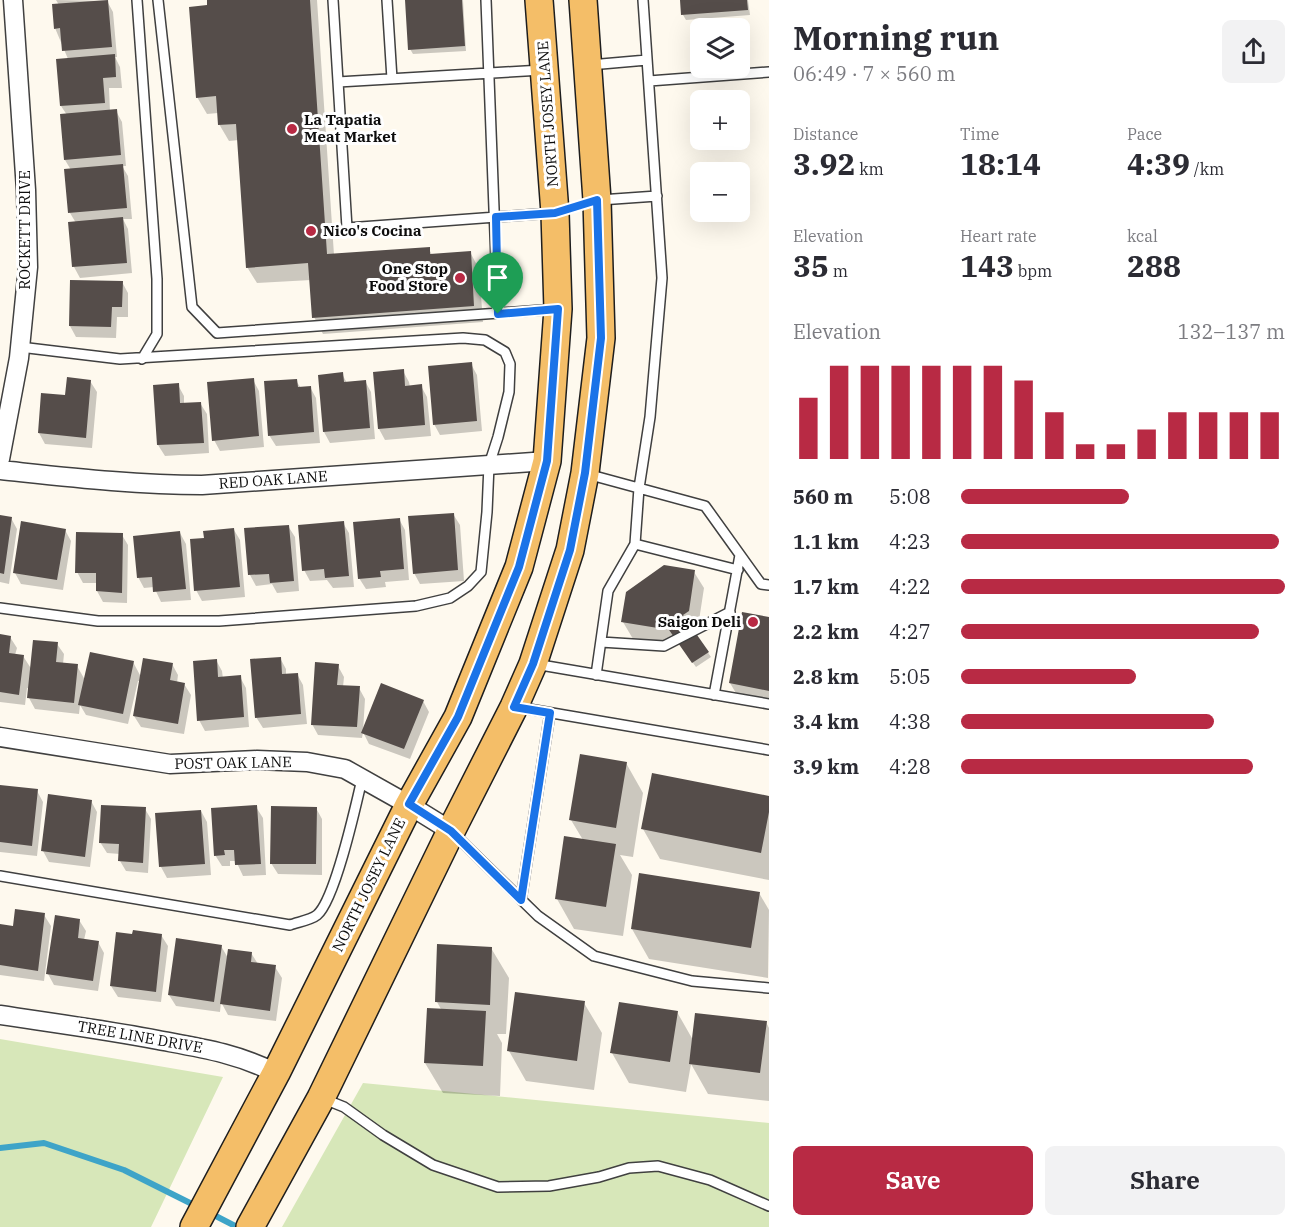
<!DOCTYPE html>
<html lang="en">
<head>
<meta charset="utf-8">
<style>
  body { margin:0; font-family:"IBM Plex Serif",serif; background:#f2f2f3; color:#2b2b33; height:100vh; display:flex; flex-direction:column; font-size:22px; white-space:nowrap }
  * { box-sizing:border-box; margin:0 }
  p { font-size:20px; color:#7c7c81 }
  .icon { flex:none; width:33px; height:33px; fill:none; stroke:currentColor; stroke-width:2; stroke-linecap:round; stroke-linejoin:round }
  .map { position:relative; flex:1; overflow:hidden }
  .sheet { display:flex; flex-direction:column; background:#fff; width:540px }
  .sheet>* { flex:none }
  .controls { position:absolute; left:690px; top:18px; display:grid; gap:12px }
  .controls a { display:grid; place-items:center; width:60px; height:60px; border-radius:9px; background:#fff; box-shadow:0 6px 24px #0002; font-size:30px }
  .pin { position:absolute; display:grid; place-items:center; width:51px; height:51px; color:#fff; margin:-62px -26px; border-radius:50% 50% 50% 0; rotate:-45deg; box-shadow:0 0 6px #0007 }
  .pin .icon { rotate:45deg }
  .round { display:grid; place-items:center; flex:none; width:63px; height:63px; border-radius:9px; background:#f2f2f3 }
  .overview { display:flex; align-items:center; justify-content:space-between; height:102px; padding:0 24px }
  h1 { font-size:33px; font-weight:800; line-height:45px }
  .metrics { display:grid; grid-template-columns:repeat(3,1fr); gap:9px; height:102px; padding:6px 24px }
  .metrics div { display:grid; align-content:center }
  .metrics b { font-size:30px; font-weight:800 }
  .metrics small { font-size:16px; font-weight:400 }
  .metrics p { font-size:16px }
  .chart { height:168px; padding:12px 24px }
  .chart p { display:flex; justify-content:space-between }
  .chart svg { width:100%; height:108px; margin-top:6px; stroke:#b82a44; stroke-width:6 }
  .cta { display:flex; gap:12px; margin-top:auto; padding:12px 24px }
  .cta a { flex:1; height:69px; border-radius:9px; background:#b82a44; color:#fff; font-size:24px; font-weight:800; line-height:69px; text-align:center }
  .cta a+a { background:#f2f2f3; color:#2b2b33 }
  ul { padding:0 24px; list-style:none; font-size:20px }
  li { display:grid; grid-template-columns:96px 72px 1fr; align-items:center; height:45px }
  li i { height:15px; border-radius:8px; background:#b82a44 }
  main { display:flex; flex:1; min-height:0 }
  .map>svg:first-child { display:block }
  .green { fill:#d7e7b9 }
  .shadow { fill:#0003 }
  .lines { fill:none; stroke-linecap:round; stroke-linejoin:round }
  .stream { stroke:#3ea4c8; stroke-width:6 }
  .building { fill:#554d4a }
  .lane-casing { stroke:#404040; stroke-width:12 }
  .street-casing { stroke:#404040; stroke-width:21 }
  .primary-casing { stroke:#1e1e1e; stroke-width:30 }
  .lane { stroke:#fff; stroke-width:9 }
  .street { stroke:#fff; stroke-width:18 }
  .primary { stroke:#f4be68; stroke-width:27 }
  .route-casing { stroke:#fff; stroke-width:12 }
  .route { stroke:#1a73e8; stroke-width:8 }
  .poi-dot { fill:#b82a44; stroke:#fff; stroke-width:2 }
  .labels { text-anchor:middle; stroke-width:6; stroke-linejoin:round; paint-order:stroke }
  .street-label { font-size:15px; fill:#0d0d0d; stroke:#fff }
  .poi-label { font-size:15px; font-weight:bold; fill:#0d0d0d; stroke:#fff; text-anchor:start }
</style>
</head>
<body>
<main>
<div class="map">
<svg width="769" height="1227" viewBox="0 0 769 1227">
  <rect width="100%" height="100%" fill="#fef9ee"/>
  <path class="green" d="M 0,1039 L 223,1077 L 151,1227 L 0,1227 Z
    M 363,1083 L 769,1123 L 769,1227 L 282,1227 Z"/>
  <path class="shadow" d="M 56,0 L 107,1 L 113,12 L 117,57 L 115,57 L 120,67 L 122,88 L 109,88 L 110,112 L 116,111 L 122,122 L 126,166 L 122,166 L 128,176 L 132,219 L 123,219 L 128,229 L 132,273 L 80,278 L 74,267 L 70,223 L 76,223 L 70,213 L 71,170 L 65,160 L 67,115 L 61,106 L 58,60 L 68,59 L 55,28 L 59,5 Z
    M 208,0 L 317,0 L 334,255 L 429,249 L 432,255 L 470,252 L 479,269 L 483,322 L 323,334 L 314,317 L 311,280 L 257,283 L 247,267 L 239,140 L 229,141 L 219,124 L 218,113 L 207,114 L 197,97 Z
    M 407,0 L 463,0 L 466,51 L 413,54 L 410,49 Z
    M 682,0 L 748,0 L 750,15 L 686,20 L 683,15 Z
    M 122,282 L 128,293 L 128,317 L 117,317 L 116,338 L 76,337 L 70,326 Z
    M 471,364 L 477,375 L 482,431 L 440,435 L 434,424 Z
    M 403,371 L 409,382 L 410,387 L 421,386 L 427,397 L 431,436 L 385,440 L 379,429 L 374,373 Z
    M 342,374 L 347,383 L 365,381 L 371,392 L 375,439 L 330,443 L 324,432 Z
    M 253,380 L 259,391 L 264,447 L 220,451 L 214,440 Z
    M 90,381 L 97,392 L 92,448 L 45,444 L 39,433 L 67,396 Z
    M 296,381 L 301,388 L 310,387 L 316,398 L 320,443 L 276,446 L 269,435 Z
    M 178,385 L 184,396 L 184,404 L 200,403 L 207,414 L 209,453 L 165,456 L 158,445 L 155,386 Z
    M 453,514 L 460,525 L 464,581 L 420,584 L 414,573 Z
    M 0,517 L 11,518 L 17,529 L 9,584 L 0,582 Z
    M 399,519 L 405,530 L 409,580 L 385,582 L 386,587 L 366,589 L 359,578 Z
    M 343,523 L 349,533 L 354,587 L 333,588 L 327,580 L 310,581 L 304,570 Z
    M 288,526 L 295,537 L 299,591 L 277,593 L 272,584 L 256,586 L 250,575 L 246,530 Z
    M 65,530 L 71,541 L 63,590 L 21,584 L 15,573 Z
    M 234,530 L 240,540 L 245,597 L 202,601 L 196,590 L 205,539 Z
    M 180,533 L 186,544 L 191,600 L 161,602 L 154,587 L 144,588 L 138,577 Z
    M 122,535 L 128,545 L 127,603 L 103,602 L 97,591 L 97,583 L 83,583 L 77,572 Z
    M 694,572 L 704,588 L 698,627 L 693,631 L 711,657 L 696,667 L 678,642 L 674,645 L 633,639 L 623,622 Z
    M 743,614 L 769,619 L 769,705 L 740,700 L 730,683 Z
    M 0,636 L 10,637 L 17,648 L 15,655 L 23,656 L 32,670 L 57,644 L 64,654 L 63,664 L 77,666 L 85,680 L 133,662 L 141,677 L 172,664 L 178,675 L 177,683 L 184,684 L 191,695 L 184,734 L 141,727 L 134,716 L 140,681 L 138,681 L 128,724 L 86,715 L 80,705 L 79,714 L 35,709 L 29,698 L 30,689 L 27,688 L 25,705 L 0,702 Z
    M 280,658 L 286,669 L 286,675 L 297,674 L 303,685 L 307,724 L 263,728 L 256,717 Z
    M 216,660 L 222,671 L 223,679 L 240,677 L 246,688 L 249,727 L 205,731 L 199,720 Z
    M 338,666 L 344,677 L 343,687 L 359,688 L 365,699 L 363,731 L 423,701 L 429,712 L 410,759 L 369,744 L 363,732 L 362,738 L 318,735 L 312,724 Z
    M 626,763 L 643,793 L 633,857 L 620,855 L 632,875 L 623,936 L 574,929 L 557,899 L 583,840 L 571,820 Z
    M 0,787 L 37,791 L 43,802 L 37,856 L 0,852 Z
    M 769,798 L 769,880 L 660,859 L 643,829 Z
    M 91,801 L 97,812 L 90,867 L 49,862 L 43,851 Z
    M 256,807 L 263,818 L 266,875 L 243,876 L 236,861 L 230,861 L 230,866 L 222,866 L 215,855 Z
    M 316,808 L 322,819 L 322,875 L 278,874 L 271,863 Z
    M 145,809 L 151,819 L 148,873 L 126,871 L 120,861 L 120,854 L 107,853 L 100,842 Z
    M 201,811 L 207,822 L 211,875 L 167,878 L 161,867 L 157,814 Z
    M 641,875 L 759,893 L 769,910 L 768,978 L 649,959 L 632,929 Z
    M 44,915 L 51,926 L 44,981 L 0,975 L 0,926 L 14,928 Z
    M 79,920 L 86,931 L 84,940 L 98,942 L 104,953 L 98,991 L 54,985 L 48,974 Z
    M 134,935 L 161,935 L 168,946 L 161,1002 L 118,997 L 111,986 Z
    M 221,946 L 228,958 L 251,953 L 258,964 L 275,967 L 282,978 L 276,1021 L 228,1015 L 221,1002 L 220,1012 L 176,1006 L 169,995 Z
    M 491,948 L 509,978 L 506,1034 L 497,1034 L 502,1043 L 500,1096 L 443,1093 L 425,1063 L 442,1011 L 437,1002 Z
    M 584,1003 L 602,1033 L 594,1090 L 526,1081 L 509,1051 Z
    M 677,1012 L 693,1040 L 766,1022 L 769,1028 L 769,1101 L 708,1094 L 691,1064 L 686,1092 L 629,1083 L 612,1053 Z"/>
  <g class="lines">
    <path class="stream" d="M 0,1148 L 44,1143 L 124,1170 L 196,1206
      M 208,1212 L 237,1227"/>
  </g>
  <path class="building" d="M 108,0 L 112,47 L 62,51 L 60,28 L 54,29 L 52,4 Z
    M 207,0 L 310,0 L 327,254 L 430,247 L 430,254 L 471,251 L 474,306 L 312,318 L 308,263 L 246,268 L 236,124 L 218,125 L 216,96 L 196,98 L 189,7 L 207,5 Z
    M 405,0 L 462,0 L 465,46 L 408,50 Z
    M 680,0 L 747,0 L 748,10 L 681,15 Z
    M 115,54 L 116,77 L 103,78 L 105,103 L 60,106 L 56,59 Z
    M 117,109 L 121,155 L 64,160 L 60,114 Z
    M 123,164 L 127,208 L 68,213 L 64,169 Z
    M 123,217 L 127,263 L 72,267 L 68,222 Z
    M 70,280 L 123,281 L 122,307 L 112,307 L 111,327 L 69,326 Z
    M 472,362 L 477,421 L 433,425 L 428,366 Z
    M 404,369 L 405,386 L 422,384 L 425,425 L 378,429 L 373,372 Z
    M 343,372 L 344,382 L 366,380 L 370,428 L 323,432 L 318,375 Z
    M 67,377 L 91,380 L 86,438 L 38,433 L 41,393 L 65,395 Z
    M 254,378 L 259,436 L 212,441 L 207,382 Z
    M 297,379 L 298,387 L 311,386 L 314,432 L 268,436 L 264,381 Z
    M 179,383 L 180,403 L 201,402 L 204,443 L 157,445 L 153,385 Z
    M 454,513 L 458,570 L 413,574 L 408,516 Z
    M 0,515 L 12,517 L 4,574 L 0,573 Z
    M 400,518 L 404,569 L 380,571 L 381,577 L 358,579 L 353,522 Z
    M 21,521 L 66,529 L 57,580 L 13,573 Z
    M 344,521 L 349,576 L 325,578 L 324,569 L 302,571 L 298,525 Z
    M 289,525 L 294,581 L 270,583 L 269,574 L 248,575 L 244,528 Z
    M 234,528 L 240,587 L 194,591 L 190,539 L 204,538 L 203,531 Z
    M 180,531 L 186,589 L 153,592 L 152,577 L 137,578 L 133,536 Z
    M 76,532 L 123,533 L 122,593 L 96,591 L 96,573 L 75,573 Z
    M 664,565 L 695,570 L 689,611 L 683,615 L 709,652 L 692,663 L 667,627 L 664,629 L 621,622 L 626,592 Z
    M 742,612 L 769,617 L 769,691 L 729,683 Z
    M 0,634 L 11,636 L 9,653 L 24,655 L 19,695 L 0,692 Z
    M 33,640 L 58,642 L 56,662 L 78,664 L 74,703 L 27,698 Z
    M 90,652 L 134,661 L 123,714 L 78,705 Z
    M 281,657 L 282,674 L 298,673 L 301,714 L 255,718 L 250,659 Z
    M 143,658 L 173,663 L 170,680 L 185,683 L 178,724 L 133,716 Z
    M 217,659 L 218,677 L 241,675 L 244,717 L 197,721 L 193,661 Z
    M 315,662 L 339,664 L 337,685 L 360,686 L 357,727 L 311,725 Z
    M 381,683 L 424,700 L 404,749 L 361,733 Z
    M 580,754 L 627,762 L 616,828 L 569,820 Z
    M 652,773 L 769,796 L 769,812 L 761,853 L 641,829 Z
    M 0,785 L 38,789 L 32,846 L 0,842 Z
    M 48,794 L 92,800 L 85,857 L 41,851 Z
    M 101,805 L 146,807 L 143,863 L 118,861 L 119,844 L 99,843 Z
    M 257,805 L 261,864 L 235,865 L 234,850 L 224,850 L 225,855 L 214,856 L 211,808 Z
    M 271,806 L 317,807 L 316,864 L 270,864 Z
    M 201,810 L 205,864 L 159,867 L 155,813 Z
    M 564,836 L 616,844 L 606,907 L 555,899 Z
    M 639,873 L 760,892 L 751,948 L 631,929 Z
    M 15,909 L 45,913 L 38,971 L 0,965 L 0,924 L 13,926 Z
    M 55,915 L 80,919 L 78,938 L 99,941 L 93,981 L 46,974 Z
    M 133,930 L 162,934 L 156,992 L 110,986 L 116,932 L 132,934 Z
    M 176,938 L 222,945 L 214,1002 L 168,995 Z
    M 437,944 L 492,947 L 490,1005 L 435,1002 Z
    M 228,949 L 252,952 L 251,962 L 276,965 L 270,1011 L 220,1004 Z
    M 515,992 L 585,1001 L 577,1061 L 507,1051 Z
    M 619,1002 L 678,1011 L 670,1062 L 610,1053 Z
    M 427,1008 L 486,1011 L 483,1066 L 424,1063 Z
    M 695,1013 L 767,1021 L 760,1073 L 689,1064 Z"/>
  <g class="lines">
    <defs>
      <path id="lane" d="M 137,0 L 157,279 L 157,334 L 142,359
        M 158,0 L 192,307 L 217,333 L 556,309
        M 333,0 L 347,228 L 552,213
        M 387,0 L 392,79
        M 486,0 L 498,313
        M 590,65 L 647,60
        M 649,81 L 769,72
        M 338,82 L 542,70
        M 600,200 L 657,196
        M 587,474 L 705,506 L 761,584 L 769,585
        M 635,544 L 738,570
        M 0,608 L 98,621 L 219,621 L 416,606 L 450,598 L 468,586 L 481,572 L 487,512 L 489,465 L 498,437 L 509,392 L 510,364 L 505,352 L 485,340 L 463,338 L 120,359 L 20,347
        M 601,642 L 664,646 L 730,612
        M 535,664 L 769,704
        M 596,675 L 608,591 L 635,544 L 639,488 L 650,417 L 662,278 L 643,0
        M 714,695 L 740,555
        M 517,707 L 769,750
        M 453,833 L 538,916 L 594,956 L 692,981 L 769,988
        M 0,876 L 290,925 C 298,922 311,920 317,915 C 335,900 356,805 362,779
        M 521,900 L 550,713
        M 324,1099 L 344,1107 L 383,1135 L 433,1165 L 498,1187 L 549,1186 L 599,1177 L 629,1168 L 658,1166 L 710,1180 L 769,1206"/>
      <path id="street" d="M 0,459 L 19,358 L 28,267 L 26,190 L 13,0
        M 0,470 C 67,477 134,485 202,485 L 547,461
        M 0,737 L 170,764 L 257,760 L 307,762 L 345,769 L 409,805 L 451,831
        M 0,1015 C 53,1023 106,1030 158,1040 C 201,1048 236,1053 276,1073"/>
      <path id="primary" d="M 194,1227 L 276,1073 L 409,805 L 458,717 L 519,567 L 547,461 L 558,309 L 555,213 L 539,0
        M 250,1227 L 321,1098 L 451,831 L 514,707 L 533,664 L 570,550 L 585,473 L 601,338 L 597,200 L 583,0"/>
    </defs>
    <use href="#lane" class="lane-casing"/>
    <use href="#street" class="street-casing"/>
    <use href="#primary" class="primary-casing"/>
    <use href="#lane" class="lane"/>
    <use href="#street" class="street"/>
    <use href="#primary" class="primary"/>
  </g>
  <g class="lines">
    <defs>
      <path id="route" d="M 597,200 L 601,338 L 585,473 L 570,550 L 533,664 L 514,707 L 550,713 L 521,900 L 451,831 L 409,804 L 458,717 L 519,567 L 547,461 L 558,309 L 498,314 L 496,217 L 555,213 Z"/>
    </defs>
    <use href="#route" class="route-casing"/>
    <use href="#route" class="route"/>
  </g>
  <g class="poi-dot">
    <circle cx="292" cy="129" r="6"/>
    <circle cx="311" cy="231" r="6"/>
    <circle cx="460" cy="278" r="6"/>
    <circle cx="753" cy="622" r="6"/>
  </g>
  <g class="labels">
    <g class="street-label">
      <text transform="translate(548 114) rotate(-94)" y="5">NORTH JOSEY LANE</text>
      <text transform="translate(25 230) rotate(-90)" y="5">ROCKETT DRIVE</text>
      <text transform="translate(273 480) rotate(-4)" y="5">RED OAK LANE</text>
      <text transform="translate(233 763) rotate(-1)" y="5">POST OAK LANE</text>
      <text transform="translate(369 885) rotate(-64)" y="5">NORTH JOSEY LANE</text>
      <text transform="translate(140 1037) rotate(10)" y="5">TREE LINE DRIVE</text>
    </g>
    <g class="poi-label">
      <text x="304" y="125">La Tapatia<tspan x="304" dy="17">Meat Market</tspan></text>
      <text x="323" y="236">Nico's Cocina</text>
      <text x="448" y="274" text-anchor="end">One Stop<tspan x="448" dy="17">Food Store</tspan></text>
      <text x="741" y="627" text-anchor="end">Saigon Deli</text>
    </g>
  </g>
</svg>
<div class="controls">
<a><svg class="icon" aria-label="layers" viewBox="0 0 24 24"><path d="M12 4l9 5-9 5-9-5zM3 14l9 5 9-5"/></svg></a>
<a>+</a>
<a>−</a>
</div>
<div class="pin" style="left:498px;top:314px;background:#1e9e55"><svg class="icon" aria-label="arrive" viewBox="0 0 24 24"><path d="M6 21V4h12l-3 4 3 4H6"/></svg></div>
</div>
<section class="sheet">
<div class="overview"><div><h1>Morning run</h1><p>06:49 · 7 × 560 m</p></div><a class="round"><svg class="icon" aria-label="share" viewBox="0 0 24 24"><path d="M12 15V3M7 8l5-5 5 5M5 13v7h14v-7"/></svg></a></div>
<div class="metrics">
<div><p>Distance</p><b>3.92<small> km</small></b></div>
<div><p>Time</p><b>18:14</b></div>
<div><p>Pace</p><b>4:39<small> /km</small></b></div>
</div>
<div class="metrics">
<div><p>Elevation</p><b>35<small> m</small></b></div>
<div><p>Heart rate</p><b>143<small> bpm</small></b></div>
<div><p>kcal</p><b>288</b></div>
</div>
<div class="chart"><p><span>Elevation</span>132–137 m</p>
<svg viewBox="0 0 160 44" preserveAspectRatio="none"><path d="M5 44V19M15 44V6M25 44V6M35 44V6M45 44V6M55 44V6M65 44V6M75 44V12M85 44V25M95 44V38M105 44V38M115 44V32M125 44V25M135 44V25M145 44V25M155 44V25"/></svg>
</div>
<ul>
<li><b>560 m</b>5:08<i style="width:52%"></i></li>
<li><b>1.1 km</b>4:23<i style="width:98%"></i></li>
<li><b>1.7 km</b>4:22<i style="width:100%"></i></li>
<li><b>2.2 km</b>4:27<i style="width:92%"></i></li>
<li><b>2.8 km</b>5:05<i style="width:54%"></i></li>
<li><b>3.4 km</b>4:38<i style="width:78%"></i></li>
<li><b>3.9 km</b>4:28<i style="width:90%"></i></li>
</ul>
<div class="cta"><a>Save</a><a>Share</a></div>
</section>
</main>
</body>
</html>
